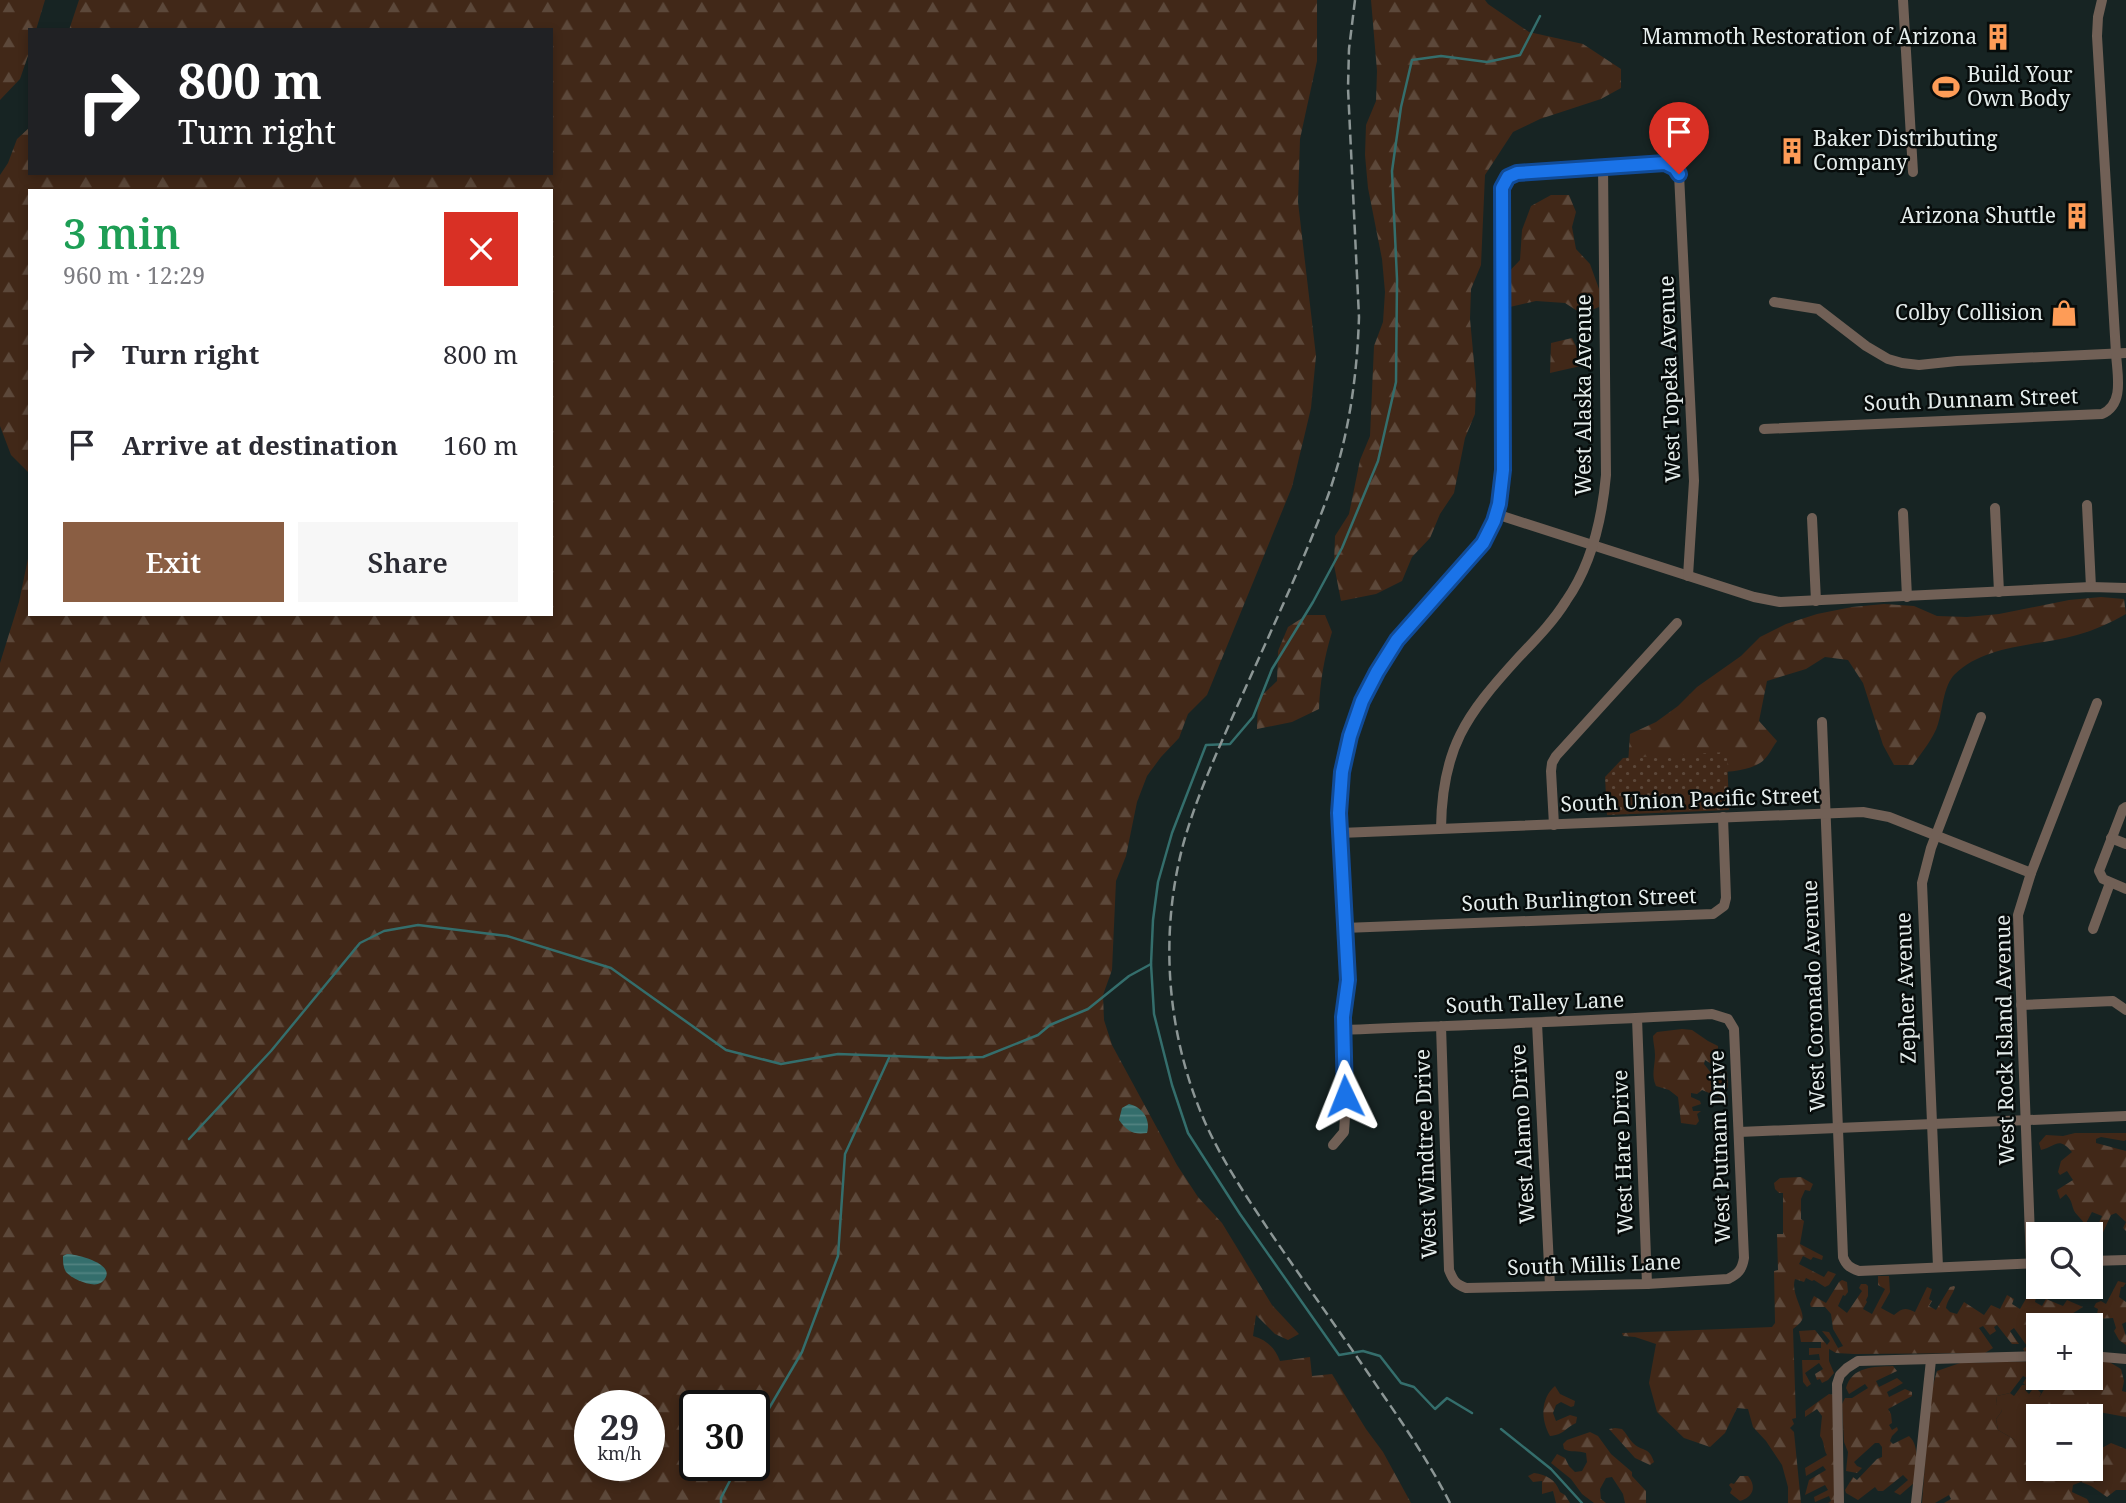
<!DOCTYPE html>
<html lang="en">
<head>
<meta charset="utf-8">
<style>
  :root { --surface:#fff; --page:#f7f7f7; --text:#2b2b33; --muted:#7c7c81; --accent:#8a5e43 }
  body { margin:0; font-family:"Noto Serif",serif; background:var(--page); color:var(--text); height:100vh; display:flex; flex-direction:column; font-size:26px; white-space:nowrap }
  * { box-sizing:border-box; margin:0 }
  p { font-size:23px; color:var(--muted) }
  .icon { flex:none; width:38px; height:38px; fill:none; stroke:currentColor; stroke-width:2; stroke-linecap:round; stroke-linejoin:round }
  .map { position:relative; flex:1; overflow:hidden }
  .details { position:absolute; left:28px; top:189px; width:525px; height:427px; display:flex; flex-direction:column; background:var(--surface); border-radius:0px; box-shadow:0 4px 10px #0003 }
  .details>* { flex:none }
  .banner { position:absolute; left:28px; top:28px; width:525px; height:147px; border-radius:0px; box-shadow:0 4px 10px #0003; background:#202124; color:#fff; overflow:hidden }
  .fabs { position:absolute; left:2026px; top:1222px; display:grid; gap:14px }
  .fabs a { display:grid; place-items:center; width:77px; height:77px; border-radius:0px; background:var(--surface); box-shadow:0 4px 10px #0003; font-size:35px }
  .speed { position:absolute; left:574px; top:1390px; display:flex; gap:14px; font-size:35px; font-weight:700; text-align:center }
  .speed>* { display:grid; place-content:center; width:91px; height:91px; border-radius:50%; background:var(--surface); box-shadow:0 4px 10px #0003; line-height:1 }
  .speed small { font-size:18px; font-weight:400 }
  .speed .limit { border:4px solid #111; border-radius:10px; background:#fff; color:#111 }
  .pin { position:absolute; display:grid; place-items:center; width:60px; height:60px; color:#fff; margin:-72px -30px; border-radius:50% 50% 50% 0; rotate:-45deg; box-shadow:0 0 7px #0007 }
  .pin .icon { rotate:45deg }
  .me { position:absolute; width:77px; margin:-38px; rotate:358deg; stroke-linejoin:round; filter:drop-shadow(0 0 5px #0008) }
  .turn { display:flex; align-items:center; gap:24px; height:147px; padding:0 35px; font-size:32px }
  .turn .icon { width:91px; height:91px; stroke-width:2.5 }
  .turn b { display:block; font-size:49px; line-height:60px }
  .round { display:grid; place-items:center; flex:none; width:74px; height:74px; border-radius:0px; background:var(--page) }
  .headline { display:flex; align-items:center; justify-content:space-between; height:119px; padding:0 35px }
  h1 { font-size:42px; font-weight:600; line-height:52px; color:#1e9e55 }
  .button { display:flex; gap:14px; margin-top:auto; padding:14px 35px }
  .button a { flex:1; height:80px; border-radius:0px; background:var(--accent); color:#fff; font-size:28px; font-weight:600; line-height:80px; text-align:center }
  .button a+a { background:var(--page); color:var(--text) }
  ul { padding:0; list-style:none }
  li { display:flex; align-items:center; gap:21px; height:91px; padding:0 35px }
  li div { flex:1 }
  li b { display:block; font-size:26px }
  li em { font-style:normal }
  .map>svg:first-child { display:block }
</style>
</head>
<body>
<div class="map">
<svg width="2126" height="1503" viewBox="0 0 2126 1503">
  <defs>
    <pattern id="forest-firs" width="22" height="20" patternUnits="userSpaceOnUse" patternTransform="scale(1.75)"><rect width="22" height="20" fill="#412818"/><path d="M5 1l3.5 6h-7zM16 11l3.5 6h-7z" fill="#5c483a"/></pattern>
    <pattern id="park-dots" width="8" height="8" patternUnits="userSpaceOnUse" patternTransform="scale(1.75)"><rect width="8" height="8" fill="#412818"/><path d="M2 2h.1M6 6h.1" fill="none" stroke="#5c483a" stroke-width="1.8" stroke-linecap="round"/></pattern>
    <pattern id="water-rules" width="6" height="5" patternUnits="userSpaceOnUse" patternTransform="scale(1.75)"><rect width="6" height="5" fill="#346e6c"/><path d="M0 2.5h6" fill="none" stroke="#518381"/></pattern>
  </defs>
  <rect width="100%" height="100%" fill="#172423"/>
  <path fill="#412818" d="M2030,1372l5,3 -10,15 4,4 12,-16 3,2 -7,9 4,4 -4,10 -10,12v7l12,12v14l-13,-8h-11l-17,-10 -2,-11 6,-8 -6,-7 1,-8 13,-3 4,3 8,-11h3l-2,-2z"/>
  <g fill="url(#forest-firs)" fill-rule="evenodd">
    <path d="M0,0h45l-9,30h-6v20l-10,29 -20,21z"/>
    <path d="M79,0h1238v61l-17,78 -2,63 18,154 -5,52 -19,79 -85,208 -19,19 -9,24 -18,19 -14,19 -10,26 -11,54 -10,25 -4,89 -9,25 1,25 8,25 65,120 21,32 24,26 50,82 27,29 -11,6 -13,-6 -19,-19 -3,21c14,4 22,12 27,25l30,-4 2,19 20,-2 34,55 17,23 28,51h-1411v-840l19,-61 11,-53v65h521v-423h-521v283l-19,-19 -11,-29v-251l8,-12 9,-24 13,-12v46h521v-143h-482zM590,1405h59v60h-59zM695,1405h59v60h-59z"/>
    <path d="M1371,0h114l3,4 41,28 54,12 38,25v19l-20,11 -61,20 -27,13 -28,43 -4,90 -10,24 -1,30 6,65 -1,30 -10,24 -11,55 -14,21 -10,24 -18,19 -10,24 -26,13 -35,7 -7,-36 1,-29 14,-22 11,-54 10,-24 4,-90 9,-24 2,-30 -3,-33 -14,-71 -3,-33 1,-30 10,-24 1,-30z"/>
    <path d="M1551,195h18l7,17 -4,15 4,22 14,15 9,25v18l-17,7 -17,-11 -29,-2 -35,8 1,-30 18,-19 2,-30 9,-24z"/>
    <path d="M1572,338l13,27 -35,8 1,-30z"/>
    <path d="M2101,597l23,2 2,15c-16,9 -31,16 -49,21 -39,11 -91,9 -122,39 -12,12 -12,35 -17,50 -4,14 -17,29 -25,41h-19l-11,-20 -20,-62 -15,-23 -23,-3 -19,12 -39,12 -8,40 18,20c-5,7 -10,18 -17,22 -30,18 -96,5 -132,1l2,-30 26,-12 22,-16 19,-19 44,-31 19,-19 26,-13 31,-10 35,-7 32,-3 30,2 23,10 30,1 32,-3 70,-14z"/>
    <path d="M1307,615h18l7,17c-8,26 -12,50 -13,77l-27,13 -35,7 1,-30 19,-18 1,-30 10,-24z"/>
    <path d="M1682,1029l10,1 16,11 10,5v7l5,4 -1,4 -3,2 -3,-2 -3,4 -8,-5 -1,4 8,10 10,-5 5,3 1,16 -3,1 3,9 -2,2 -24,-10 -5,4 -6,-1v4l9,4 1,3 -9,3 1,4h8l-4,3 2,7 -3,4 -15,-2 -3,-26 -9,-7 -13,-4c-5,-11 -1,-20 -1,-31 0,-6 -2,-13 -2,-19l4,-4z"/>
    <path d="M2075,1133h51v7l-2,1 -23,-4 -5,2v4l30,8v80l-3,-3 3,-6 -10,-9 -5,2 -11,24 -7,-4 6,-7 -2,-1 5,-11 -10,-4 -7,13c-3,-7 -10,-10 -12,-17 -2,-7 -2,-8 -7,-14l-6,5 -3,-9 16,-10 -6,-9 -7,4 -2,-3 3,-11 11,-9c-14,-16 -15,-6 -31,-2l-2,-7 7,-8 17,1z"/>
    <path d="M1801,1177l12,7 -3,7 -5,-1 -4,9v20l3,2 -4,23 23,12 -1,4 -9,-3 -2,3 -8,-4 -4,8 25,13 4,-6 8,3 -7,11 -4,2 -11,-7 -2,1 -6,-3 -2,4 -9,-3c-5,14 11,34 7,41 -2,4 -6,6 -9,9l3,89 -4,1 2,5 -4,4 4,4 7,71h-13v-16l-6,-22 -16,-24 -13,-14 -5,-18 -11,-1 -12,25 -15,14 -26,-9 -27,-26 -8,-29 7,-39 -21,-7 -12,-1 -1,-3 150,-6 3,-4 -1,-52 4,-1 -1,-36h6v-41h-4l-4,-4 -1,-6 6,-5z"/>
    <path d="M1878,1276h11l1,16 -9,16 13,7c8,-7 11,-8 21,-3l12,-25 5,2 -3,10 3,2 -3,5 7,4 14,-23 4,-1 1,1c-2,8 -8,13 -9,21l4,4 7,2 7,-12 20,13 7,-10 9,4 7,-14 7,4 -2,5 8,5 14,-24 -8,-5 7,-4 3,1 3,6 -4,19 7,4 4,-7 17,7 4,-6 16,7 -13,8 7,10h-38v20l-14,7 -2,-3 4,-3 -13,-18 -4,3 9,13h-7l-15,-19 -3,2 2,4 -6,4 -7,-9 -4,2 14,20 -8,5 -131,1 -18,-1 -7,-4v12l5,12 -6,7 -6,3 -2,-4 -3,1 -2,-6 8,-5 -4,-6 -14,10 6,11 -4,3 -4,-5 -1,-22h18l-1,-6 -10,1v-7h12v-6h-20l-2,-11 16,-1 12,15 3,-4 -8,-10 7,1 9,16 5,-2 -10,-17 -2,-15 -6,-7h-14l-1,-3 4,-8 12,7 13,-21 3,-2 5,2 1,10 -3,4 -2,-1 -5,11 9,7 15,-22 -3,-3 2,-4h5l2,2v10l-2,4 1,2 -4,7 9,5 13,-25 -7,-4z"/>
    <path d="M2118,1281l8,2 -3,4h-2l-2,10 7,5v20l-4,2 4,12v9l-7,-5 -5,-9 2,-3 -3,-10 -17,1 2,-10 -4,-2 2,-4 5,-2 5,3z"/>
    <path d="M2091,1360h15l15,9 3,12 -2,10 4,1v25l-27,-5 -3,4c5,11 3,18 -3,27l-2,-27h-52v18l-12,-12v-7c9,-12 16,-25 26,-38h38z"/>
    <path d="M2039,1361v12l-4,2 -5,-2 -3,5 -4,-2 -13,17 -13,3 -1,8 4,3 2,4 -6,8 2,11 17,10h11l13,8v20h52v-14l20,-11 15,6v41h-10l-9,7 -16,-11 -10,-4 -8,3 -1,7 15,7 2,4h-145l7,-4 -2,-4 -14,8h-13l8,-107 7,-25 23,-8z"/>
    <path d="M1893,1366l4,5 -21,10 3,6 18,-9 6,5 -16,9 2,5 16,-8 7,3v4l-24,13 3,5 1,9 -3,2 3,5 5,-3 1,3 -6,6 -2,5 3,3 16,-8c12,11 6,31 5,47l-14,12 -6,-3 14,-12 -5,-5 -20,16h-5l-3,-4 -17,13 -12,-7 -1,-3 8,-13 4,3 20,-21 5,-2v-10l-3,-4h-4l-21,19 3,4 5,2 -5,5 -11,-2 2,-19 -4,-10 -2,-38 3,-6h7l16,-10 -3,-4 -16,10 -3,-6c6,-22 28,-21 47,-22z"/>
    <path d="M1555,1386l5,8 15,7 -1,5 -3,1 -10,-5 -5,3 -3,8 3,8 14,-6 7,2 -1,6c-11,5 -12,12 -26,13 -9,-16 -10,-37 5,-50z"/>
    <path d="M1829,1394l6,1 1,108h-8l3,-2 -2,-5 -14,6 -1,-5 14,-7 -3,-5 -20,10 4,-15 17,-10 -3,-4 -17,10 -1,-8 22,-13c-4,-6 -2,-13 -7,-19l2,-20 -5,-7 -12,8v-6z"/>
    <path d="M1615,1428l7,1c4,4 7,10 11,14 9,9 16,3 21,19l-4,3 -15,-7 -26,-29z"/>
    <path d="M1590,1432l8,4 13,18 21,18v4l14,15v12h-21l-2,-9 -11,-17 -6,1 -6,11 1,10 5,4h-12l-12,-9 -11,-15 -20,-16 6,-9 8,4 4,8 6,6 7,-1 5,-9 -1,-9c-8,-3 -15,0 -22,-4l-1,-5 4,-4z"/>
    <path d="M1534,1473c13,2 21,6 26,19l5,3 5,8h-14l-3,-12 -11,3v-13l-9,1 -5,-6z"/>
    <path d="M1740,1476h8c9,11 5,21 -8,25l-10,-8 2,-4 -3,-4 2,-2 3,1z"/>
  </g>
  <path fill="url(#park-dots)" d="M1727,752l2,58 -122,5 -2,-38 18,-19z"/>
  <g fill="url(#water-rules)">
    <path d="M1129,1104c13,3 22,15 18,29 -14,2 -20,-2 -28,-13l3,-12z"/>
    <path d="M67,1254c10,0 54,11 35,28 -8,7 -30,-3 -36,-10 -3,-5 -3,-10 -3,-16z"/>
  </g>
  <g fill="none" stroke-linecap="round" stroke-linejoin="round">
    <g stroke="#346e6c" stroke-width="2.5">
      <path d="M189,1139l82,-88 89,-108 24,-12 34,-6 89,11 104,32 115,82 55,14 57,-10 109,4 36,-1 55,-22 12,-10 38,-16 41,-33 22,-12"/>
      <path d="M1472,1413l-25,-15 -12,11 -21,-22 -13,-4 -21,-27 -17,-5 -24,4 -99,-141 -52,-81 -16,-48 -18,-71 -3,-50 2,-44 5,-38 14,-49 34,-88 24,-1 23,-27 19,-48 41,-67 29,-54 36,-87 18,-79 1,-103 -5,-108 9,-64 11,-47 29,-4 46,6 33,-7 20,-39"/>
      <path d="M1501,1429l50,40 31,34"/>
      <path d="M754,1434l48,-82 36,-96 7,-102 44,-96"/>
      <path d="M721,1503v-5l17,-33"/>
    </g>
    <g stroke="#716056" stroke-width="10">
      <path d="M1903,0l10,172"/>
      <path d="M1774,302l44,7 48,37 22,13 14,4 17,2 38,-4 169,-8"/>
      <path d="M1764,429l338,-15c23,-10 15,-40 14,-61l-19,-317 1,-19 4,-17"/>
      <path d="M2087,505l4,82"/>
      <path d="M1995,508l4,84"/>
      <path d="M1903,513l4,84"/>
      <path d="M1496,514l258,83 26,5 311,-15 35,1"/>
      <path d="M1812,518l4,83"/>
      <path d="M1822,722l21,535c3,8 7,11 16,14l180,-8"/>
      <path d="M2126,807l-3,2 -24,62 4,8 23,10"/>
      <path d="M1554,825l-3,-54 1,-8 4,-7 121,-133"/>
      <path d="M1441,828c1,-80 25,-113 77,-170 17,-18 35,-36 48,-57 26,-37 36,-81 40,-126l-3,-309"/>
      <path d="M1340,833l523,-21 26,5 142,56"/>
      <path d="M2111,838l15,6"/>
      <path d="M1344,928l369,-14 11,-8 2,-8 -3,-81"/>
      <path d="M2093,929l17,-46"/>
      <path d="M2021,1005l92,-4 13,9"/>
      <path d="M1637,1018l10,266"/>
      <path d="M1537,1023l13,263"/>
      <path d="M1343,1030c123,-5 246,-9 369,-16l16,5 6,10 10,229c-2,12 -6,16 -16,21l-81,5 -181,4c-11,-4 -13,-8 -17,-18l-8,-244"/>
      <path d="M1739,1132l387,-16"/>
      <path d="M1333,1145l11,-13 1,-15 -2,-100 5,-37 -9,-167 3,-41 8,-36 12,-35 15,-29 20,-32 86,-97 13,-29 6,-22 1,-22 -1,-282 2,-7 9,-8 152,-10 10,5 4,6 15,307 -6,95"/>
      <path d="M2091,1261l35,-1"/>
      <path d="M2031,1263l-13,-348 13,-42 66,-170"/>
      <path d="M1938,1267l-16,-384 9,-35 50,-131"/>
      <path d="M2091,1356l35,3"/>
      <path d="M1839,1503l-2,-119 3,-9 7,-7 11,-7 181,-5"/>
      <path d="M1916,1503l15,-143"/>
    </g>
    <path stroke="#8c9695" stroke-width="2.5" stroke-dasharray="10 5" stroke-linecap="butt" d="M1355,0l-6,49 -1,39 11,229c-2,65 -12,131 -36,192 -27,70 -60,139 -91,209 -18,41 -37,83 -49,127 -24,91 -16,189 21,275 17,39 42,76 66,112 37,54 75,107 111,160 25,36 49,72 69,111"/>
  </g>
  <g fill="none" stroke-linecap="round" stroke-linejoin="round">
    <defs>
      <path id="route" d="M1345,1096l-2,-79 5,-37 -9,-167 3,-41 8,-36 12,-35 15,-29 20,-32 86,-97 11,-22 5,-17 4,-34 -1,-282 6,-11 9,-4 148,-10 10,5 4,6"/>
    </defs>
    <use href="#route" stroke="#114b97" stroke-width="18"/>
    <use href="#route" stroke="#1a73e8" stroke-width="12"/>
  </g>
  <defs>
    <symbol id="building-bare" viewBox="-9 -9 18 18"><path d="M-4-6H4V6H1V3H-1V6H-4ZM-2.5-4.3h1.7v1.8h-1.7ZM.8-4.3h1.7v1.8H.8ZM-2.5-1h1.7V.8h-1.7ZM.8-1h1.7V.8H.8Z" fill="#fe9c57" stroke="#070c0b" stroke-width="2.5" paint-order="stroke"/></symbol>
    <symbol id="stadium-bare" viewBox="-9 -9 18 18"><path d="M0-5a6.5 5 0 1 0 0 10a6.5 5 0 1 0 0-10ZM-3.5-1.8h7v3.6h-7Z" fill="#fe9c57" stroke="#070c0b" stroke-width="2.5" paint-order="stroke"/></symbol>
    <symbol id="shop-bare" viewBox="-9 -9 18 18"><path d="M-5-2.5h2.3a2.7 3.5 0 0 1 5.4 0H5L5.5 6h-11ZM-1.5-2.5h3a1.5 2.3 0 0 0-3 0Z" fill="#fe9c57" stroke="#070c0b" stroke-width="2.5" paint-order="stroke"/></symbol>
  </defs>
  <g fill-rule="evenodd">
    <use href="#building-bare" x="1979" y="18" width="38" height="38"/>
    <use href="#stadium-bare" x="1927" y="68" width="38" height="38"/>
    <use href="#building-bare" x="1773" y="132" width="38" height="38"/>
    <use href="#building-bare" x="2058" y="197" width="38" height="38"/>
    <use href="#shop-bare" x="2045" y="294" width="38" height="38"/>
  </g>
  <g text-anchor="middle" stroke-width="5" stroke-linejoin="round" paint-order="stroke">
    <g font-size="21" fill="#e5edec" stroke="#070c0b" text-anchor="end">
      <text x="1977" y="44">Mammoth Restoration of Arizona</text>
      <text x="1967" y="82" text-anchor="start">Build Your<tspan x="1967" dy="24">Own Body</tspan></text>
      <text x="1813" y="146" text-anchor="start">Baker Distributing<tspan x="1813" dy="24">Company</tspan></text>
      <text x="2056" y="223">Arizona Shuttle</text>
      <text x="2043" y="320">Colby Collision</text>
    </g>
    <g font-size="21" fill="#e5edec" stroke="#070c0b">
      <text transform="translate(1670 379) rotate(-92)" y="7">West Topeka Avenue</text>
      <text transform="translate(1584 395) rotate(-90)" y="7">West Alaska Avenue</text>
      <text transform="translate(1971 400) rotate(-2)" y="7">South Dunnam Street</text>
      <text transform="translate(1690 800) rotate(-2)" y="7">South Union Pacific Street</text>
      <text transform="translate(1579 900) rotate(-2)" y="7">South Burlington Street</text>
      <text transform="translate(1906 988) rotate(-92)" y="7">Zepher Avenue</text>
      <text transform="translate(1814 996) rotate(-92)" y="7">West Coronado Avenue</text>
      <text transform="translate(1535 1003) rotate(-2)" y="7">South Talley Lane</text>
      <text transform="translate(2005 1040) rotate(-91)" y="7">West Rock Island Avenue</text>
      <text transform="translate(1523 1134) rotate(-93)" y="7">West Alamo Drive</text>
      <text transform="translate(1720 1147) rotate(-92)" y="7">West Putnam Drive</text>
      <text transform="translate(1623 1152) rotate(-92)" y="7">West Hare Drive</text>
      <text transform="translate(1426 1154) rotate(-92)" y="7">West Windtree Drive</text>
      <text transform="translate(1594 1265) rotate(-2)" y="7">South Millis Lane</text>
    </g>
  </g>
</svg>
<div class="fabs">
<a><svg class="icon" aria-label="search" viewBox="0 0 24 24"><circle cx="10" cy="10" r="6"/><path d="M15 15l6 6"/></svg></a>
<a>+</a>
<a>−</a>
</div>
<div class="speed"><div>29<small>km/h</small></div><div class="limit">30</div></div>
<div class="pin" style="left:1679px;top:174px;background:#d93025"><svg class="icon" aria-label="arrive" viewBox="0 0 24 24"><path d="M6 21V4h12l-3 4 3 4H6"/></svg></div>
<svg class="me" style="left:1345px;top:1096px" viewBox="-20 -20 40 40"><path d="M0-17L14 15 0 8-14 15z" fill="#1a73e8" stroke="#fff" stroke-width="4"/></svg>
<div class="banner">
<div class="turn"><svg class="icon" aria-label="right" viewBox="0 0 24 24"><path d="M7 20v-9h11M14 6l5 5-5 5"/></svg><div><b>800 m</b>Turn right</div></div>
</div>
<section class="details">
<div class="headline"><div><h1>3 min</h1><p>960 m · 12:29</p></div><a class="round" style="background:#d93025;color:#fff"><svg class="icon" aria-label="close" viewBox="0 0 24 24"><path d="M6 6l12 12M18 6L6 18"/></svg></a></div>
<ul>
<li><svg class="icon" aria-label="right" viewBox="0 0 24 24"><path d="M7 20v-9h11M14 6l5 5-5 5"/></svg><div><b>Turn right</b></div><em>800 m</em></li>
<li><svg class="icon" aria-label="arrive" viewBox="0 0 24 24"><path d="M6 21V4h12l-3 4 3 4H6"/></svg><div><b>Arrive at destination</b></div><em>160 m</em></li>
</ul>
<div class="button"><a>Exit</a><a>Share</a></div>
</section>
</div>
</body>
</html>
